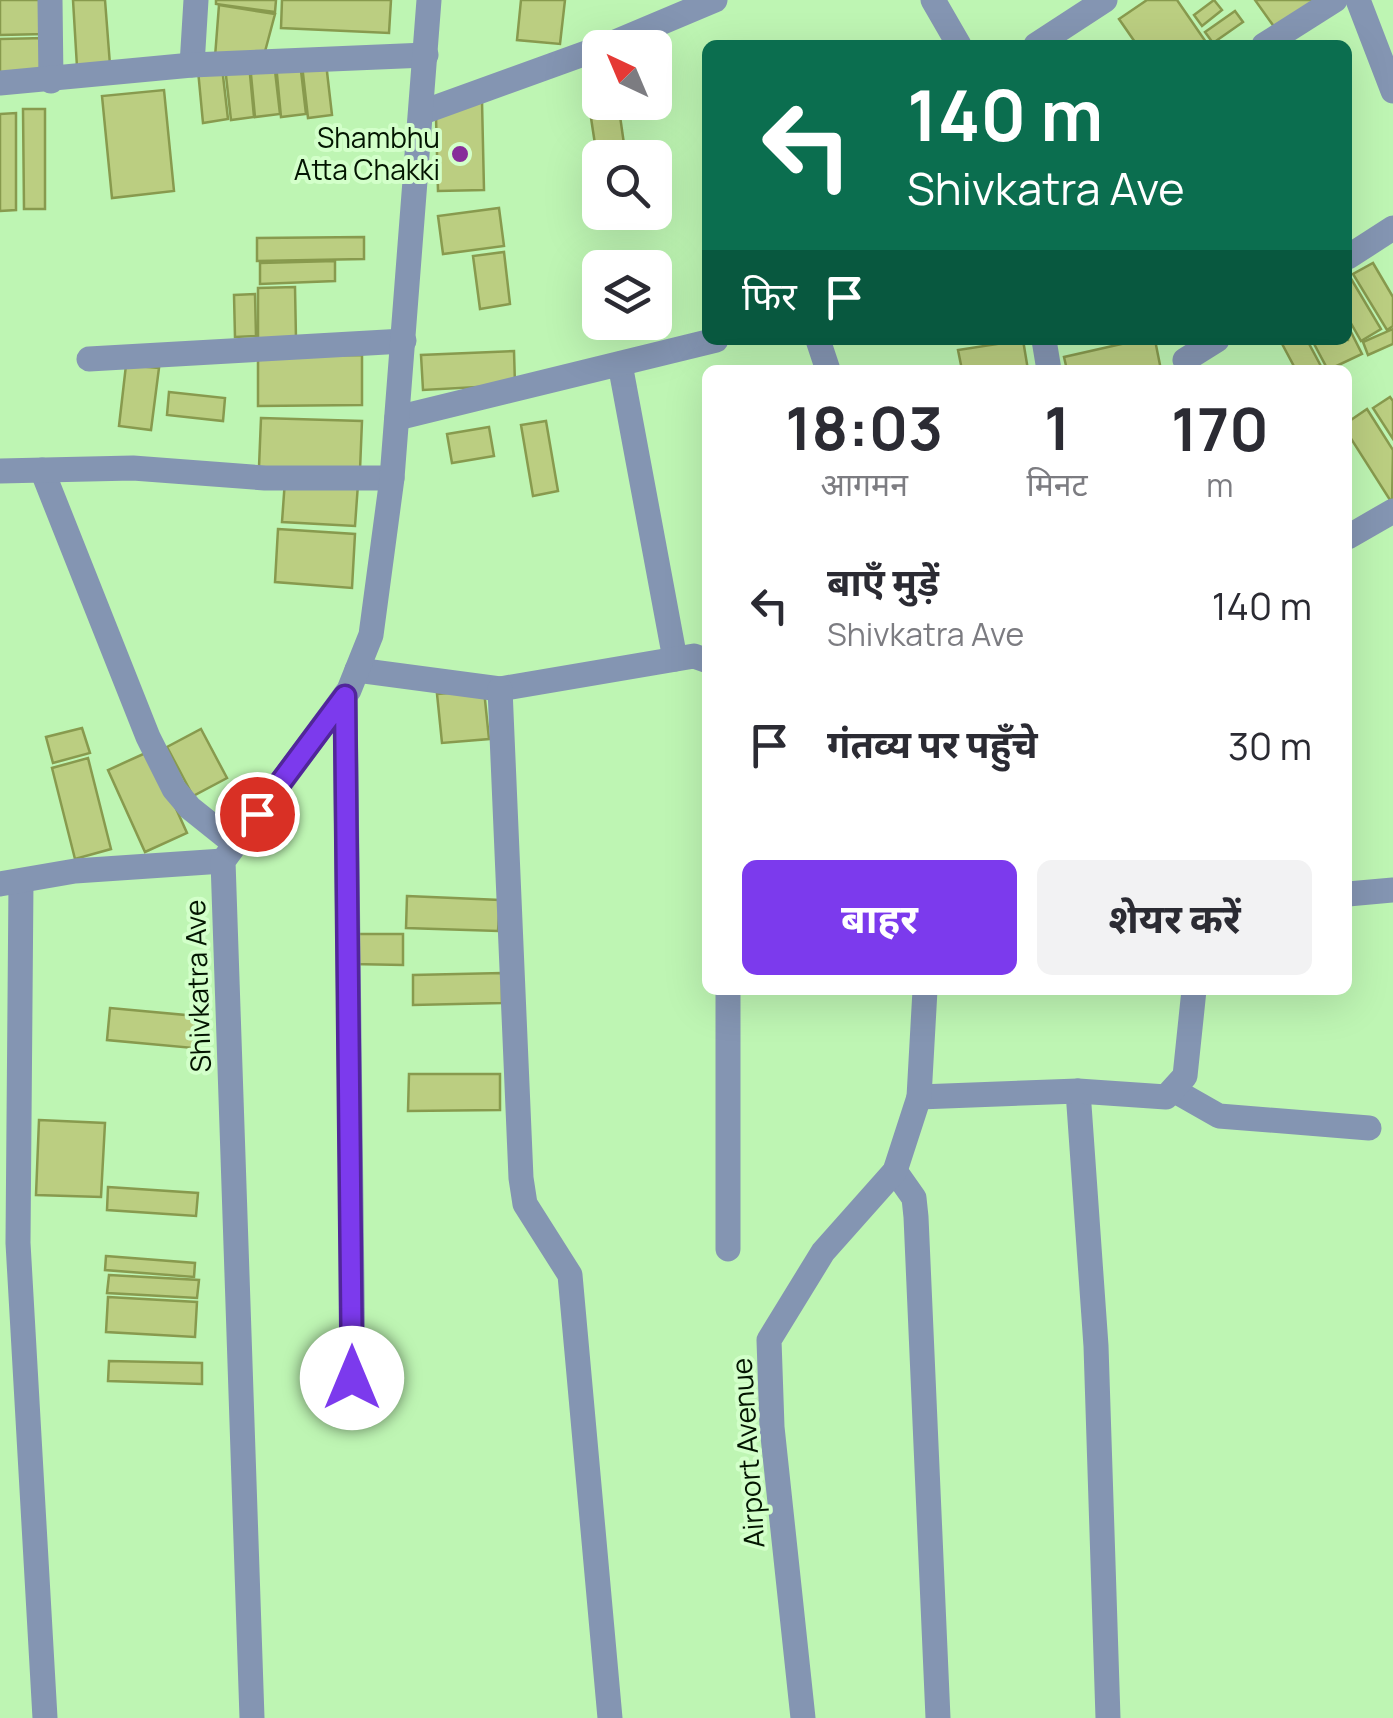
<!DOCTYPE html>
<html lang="hi">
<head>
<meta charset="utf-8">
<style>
  :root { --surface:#fff; --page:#f2f2f3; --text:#2b2b33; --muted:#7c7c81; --accent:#7c3aed }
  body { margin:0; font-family:Manrope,"Noto Sans Devanagari",sans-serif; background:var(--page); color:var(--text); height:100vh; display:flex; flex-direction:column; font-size:38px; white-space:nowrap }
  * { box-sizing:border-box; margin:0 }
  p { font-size:32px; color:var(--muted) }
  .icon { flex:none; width:55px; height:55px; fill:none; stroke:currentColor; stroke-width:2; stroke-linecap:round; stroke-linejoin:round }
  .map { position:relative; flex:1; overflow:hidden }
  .details { position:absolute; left:702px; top:365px; width:650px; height:630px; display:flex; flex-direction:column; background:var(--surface); border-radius:15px; box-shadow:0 10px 40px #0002 }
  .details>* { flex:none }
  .top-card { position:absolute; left:702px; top:40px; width:650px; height:305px; border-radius:15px; box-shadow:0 10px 40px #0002; background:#0b6e4f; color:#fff; overflow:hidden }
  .needle { width:65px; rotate:316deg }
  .buttons { position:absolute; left:582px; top:30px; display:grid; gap:20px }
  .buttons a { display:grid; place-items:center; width:90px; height:90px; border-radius:15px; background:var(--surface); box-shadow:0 10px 40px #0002; font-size:50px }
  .pin { position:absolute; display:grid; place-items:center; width:85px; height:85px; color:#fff; margin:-42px; border:5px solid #fff; border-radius:50%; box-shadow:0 2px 10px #0007 }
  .me { position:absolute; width:110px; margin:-55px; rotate:0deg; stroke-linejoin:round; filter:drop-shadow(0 0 8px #0008) }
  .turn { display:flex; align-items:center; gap:35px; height:210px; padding:0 40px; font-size:45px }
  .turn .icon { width:130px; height:130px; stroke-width:2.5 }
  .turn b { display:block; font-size:70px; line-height:85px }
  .then { display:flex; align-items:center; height:95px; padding:0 40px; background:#0003; gap:20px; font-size:38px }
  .eta { display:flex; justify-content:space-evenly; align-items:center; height:170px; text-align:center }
  .eta b { font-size:60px; font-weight:700; line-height:70px }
  .primary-button { display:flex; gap:20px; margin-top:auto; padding:20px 40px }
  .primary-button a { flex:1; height:115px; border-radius:15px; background:var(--accent); color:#fff; font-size:40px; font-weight:700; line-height:115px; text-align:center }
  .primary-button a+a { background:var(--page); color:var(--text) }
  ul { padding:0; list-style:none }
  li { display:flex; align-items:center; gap:30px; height:140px; padding:0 40px }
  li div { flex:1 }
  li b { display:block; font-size:38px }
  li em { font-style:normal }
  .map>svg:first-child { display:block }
</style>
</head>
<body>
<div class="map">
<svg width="1393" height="1718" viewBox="0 0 1393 1718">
  <rect width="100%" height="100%" fill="#bef5b3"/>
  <g fill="#bbce81" stroke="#889a4e" stroke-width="2.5">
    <path d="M0,0h44l1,34 -45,1z"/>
    <path d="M73,0h32l5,65 -33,2z"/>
    <path d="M216,0h60l-1,12 -59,-8z"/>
    <path d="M282,0h109l-2,33 -108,-5z"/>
    <path d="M521,0h44l-5,44 -43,-4z"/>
    <path d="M1147,0h30l31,45h-71l-18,-26z"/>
    <path d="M1214,0l8,10 -20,16 -8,-11z"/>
    <path d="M1255,0h60l-40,28z"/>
    <path d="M219,5l56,9 -12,45 -48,-2z"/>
    <path d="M1235,11l8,11 -30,21 -8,-11z"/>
    <path d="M44,38l1,39 -45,2v-40z"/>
    <path d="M274,62l6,52 -25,3 -5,-53z"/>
    <path d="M300,62l6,52 -25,3 -5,-53z"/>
    <path d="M326,63l6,52 -24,3 -6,-53z"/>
    <path d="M249,64l5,53 -23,3 -6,-53z"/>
    <path d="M222,67l6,52 -25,4 -5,-53z"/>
    <path d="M600,83v19h18l8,56h-26v19l-14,-92z"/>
    <path d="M164,90l10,101 -62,7 -10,-102z"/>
    <path d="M482,101l2,89 -46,1 -2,-74z"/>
    <path d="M23,109h22v100h-21z"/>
    <path d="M16,113v97l-16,1v-97z"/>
    <path d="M499,208l5,38 -61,8 -5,-38z"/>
    <path d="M364,237v22l-107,2v-23z"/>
    <path d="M504,252l6,52 -30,5 -7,-53z"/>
    <path d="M335,261v20l-75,3v-21z"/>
    <path d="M1373,263l20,34v29l-6,4 -34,-56z"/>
    <path d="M1350,277l31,52 -20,12 -13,-23z"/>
    <path d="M295,287l1,52h-38v-51z"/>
    <path d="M255,294l1,42 -21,1 -1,-42z"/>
    <path d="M1348,326l14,28 -34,16 -16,-30h36z"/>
    <path d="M1393,329v15l-25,11 -5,-13z"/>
    <path d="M1023,340l5,30h-66l-4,-20z"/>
    <path d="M1139,340h16l6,30h-94l-3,-13z"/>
    <path d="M1280,340h27l16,30h-27z"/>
    <path d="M514,351l1,34 -92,5 -2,-35z"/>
    <path d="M362,355v50l-104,1v-50z"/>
    <path d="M126,365l33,3 -8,62 -32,-4z"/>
    <path d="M169,392l56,6 -2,23 -56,-6z"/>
    <path d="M1390,397l3,4v38l-20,-31z"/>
    <path d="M1367,409l26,41 -1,53 -44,-69v-12z"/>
    <path d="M261,418l101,3 -2,49 -101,-3z"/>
    <path d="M546,421l12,70 -25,5 -12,-71z"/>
    <path d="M489,427l5,29 -42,7 -5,-29z"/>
    <path d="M285,480l73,4 -3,42 -73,-4z"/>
    <path d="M278,529l77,5 -3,54 -77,-6z"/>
    <path d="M484,690l5,49 -47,4 -5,-49z"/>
    <path d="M82,728l8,25 -37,10 -7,-26z"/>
    <path d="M201,729l26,49 -34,18 -26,-49z"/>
    <path d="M150,751l37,82 -42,19 -37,-82z"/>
    <path d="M88,758l23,91 -36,10 -23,-91z"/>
    <path d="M407,896l93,4 -2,31 -92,-3z"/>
    <path d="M353,934h50v31l-51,-1z"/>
    <path d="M502,973v30l-89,2v-30z"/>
    <path d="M110,1008l86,8 -3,32 -86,-8z"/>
    <path d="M409,1074h91v36l-92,1z"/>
    <path d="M39,1120l66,3 -4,74 -65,-2z"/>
    <path d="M108,1187l90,6 -2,23 -89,-6z"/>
    <path d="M106,1256l89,7 -1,14 -89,-7z"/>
    <path d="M109,1275l90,5 -2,18 -90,-5z"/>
    <path d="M108,1297l89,5 -2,35 -89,-5z"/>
    <path d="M109,1361l93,2v21l-94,-3z"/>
  </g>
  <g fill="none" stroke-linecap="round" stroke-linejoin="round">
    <g stroke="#8495b2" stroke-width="25">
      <path d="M50,0l1,81"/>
      <path d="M933,0l26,45"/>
      <path d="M1358,0l35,91"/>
      <path d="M1036,45l69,-45"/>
      <path d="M1264,45l71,-45"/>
      <path d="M601,48l114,-48"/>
      <path d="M192,65l4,-65"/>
      <path d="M0,83l192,-18 234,-10"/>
      <path d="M423,112l177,-64"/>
      <path d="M1348,257l45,-29"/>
      <path d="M818,340l10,30"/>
      <path d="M1044,340l5,30"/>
      <path d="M89,359l315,-18"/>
      <path d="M1185,360l32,-20"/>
      <path d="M620,364l55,295"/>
      <path d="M397,418l319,-78"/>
      <path d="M42,470l106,267 26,52 16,19 45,36"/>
      <path d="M0,471l133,-3 132,10h127"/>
      <path d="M1348,537l45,-26"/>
      <path d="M357,670l143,19 194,-33 14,5"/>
      <path d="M500,689l21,489 4,26 45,71 40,443"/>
      <path d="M345,696l8,682"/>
      <path d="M21,881l-3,362 27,475"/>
      <path d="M0,884l75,-13 148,-10"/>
      <path d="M1348,894l45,-4"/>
      <path d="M728,990v259"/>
      <path d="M1078,1091l18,255 12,372"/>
      <path d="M1175,1091l44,25 150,12"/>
      <path d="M919,1097l159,-6 88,6 19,-21 9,-86"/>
      <path d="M895,1171l19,27 2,19 22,501"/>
      <path d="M252,1718l-29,-857 126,-171 22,-55 21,-157 37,-478"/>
      <path d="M803,1718l-31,-291 -3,-87 54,-88 72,-81 24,-74 6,-107"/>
    </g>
  </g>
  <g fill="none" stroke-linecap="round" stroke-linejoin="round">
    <defs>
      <path id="route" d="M257,814l88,-118 7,682"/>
    </defs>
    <use href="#route" stroke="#51269a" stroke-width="25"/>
    <use href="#route" stroke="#7c3aed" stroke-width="18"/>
  </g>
  <circle fill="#872d9a" stroke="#d3ffca" stroke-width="4" cx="460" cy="154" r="10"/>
  <g text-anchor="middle" stroke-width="8" stroke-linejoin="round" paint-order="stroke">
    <g font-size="28" fill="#031501" stroke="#d3ffca" text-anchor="end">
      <text x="440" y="148">Shambhu<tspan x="440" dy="32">Atta Chakki</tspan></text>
    </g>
    <g font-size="28" fill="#031501" stroke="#d3ffca">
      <text transform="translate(198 986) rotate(-92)" y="10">Shivkatra Ave</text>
      <text transform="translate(748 1453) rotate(-94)" y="10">Airport Avenue</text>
    </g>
  </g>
</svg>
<div class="buttons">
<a><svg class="needle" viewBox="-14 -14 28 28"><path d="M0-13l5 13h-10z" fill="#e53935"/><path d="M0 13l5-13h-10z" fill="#7c7c81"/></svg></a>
<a><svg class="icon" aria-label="search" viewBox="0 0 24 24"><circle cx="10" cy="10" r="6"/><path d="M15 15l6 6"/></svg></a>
<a><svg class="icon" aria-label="layers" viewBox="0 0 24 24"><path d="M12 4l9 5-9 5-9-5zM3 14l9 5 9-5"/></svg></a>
</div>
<div class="pin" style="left:257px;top:814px;background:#d93025"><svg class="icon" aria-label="arrive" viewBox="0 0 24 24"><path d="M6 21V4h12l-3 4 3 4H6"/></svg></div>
<svg class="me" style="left:352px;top:1378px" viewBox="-20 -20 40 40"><circle r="19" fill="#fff"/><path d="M0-13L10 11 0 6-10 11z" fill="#7c3aed"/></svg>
<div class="top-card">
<div class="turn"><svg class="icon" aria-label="left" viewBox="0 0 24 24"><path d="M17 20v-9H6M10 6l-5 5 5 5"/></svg><div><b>140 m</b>Shivkatra Ave</div></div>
<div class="then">फिर<svg class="icon" aria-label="arrive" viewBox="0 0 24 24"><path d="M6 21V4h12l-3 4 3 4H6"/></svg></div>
</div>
<section class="details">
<div class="eta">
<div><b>18:03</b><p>आगमन</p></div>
<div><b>1</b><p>मिनट</p></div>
<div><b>170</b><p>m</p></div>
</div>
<ul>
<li><svg class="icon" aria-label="left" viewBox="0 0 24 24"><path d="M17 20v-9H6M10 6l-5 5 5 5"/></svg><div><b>बाएँ मुड़ें</b><p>Shivkatra Ave</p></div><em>140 m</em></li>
<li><svg class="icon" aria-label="arrive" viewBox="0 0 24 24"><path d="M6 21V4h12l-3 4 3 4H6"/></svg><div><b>गंतव्य पर पहुँचे</b></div><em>30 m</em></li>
</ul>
<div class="primary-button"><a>बाहर</a><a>शेयर करें</a></div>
</section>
</div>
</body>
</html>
